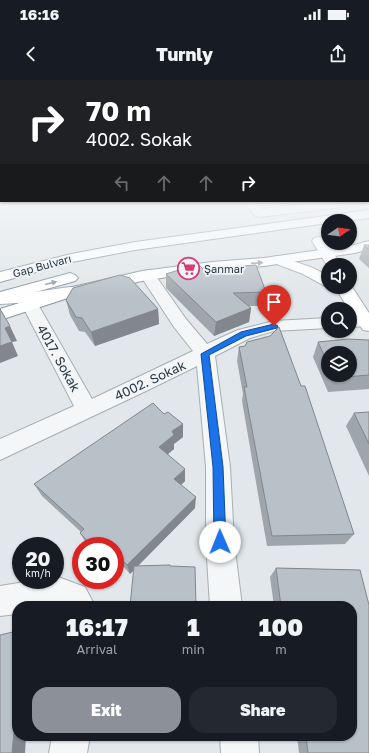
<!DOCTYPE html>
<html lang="en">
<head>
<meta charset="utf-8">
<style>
  :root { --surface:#171b24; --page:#242831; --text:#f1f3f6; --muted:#9ea1a6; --accent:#8c9099 }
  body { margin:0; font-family:"Golos Text",sans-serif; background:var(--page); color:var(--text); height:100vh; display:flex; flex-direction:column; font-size:15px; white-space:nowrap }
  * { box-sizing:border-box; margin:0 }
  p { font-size:13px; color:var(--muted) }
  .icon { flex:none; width:22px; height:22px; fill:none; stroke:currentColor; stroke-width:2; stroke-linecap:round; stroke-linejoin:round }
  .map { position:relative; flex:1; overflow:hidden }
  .panel { position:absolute; left:12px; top:521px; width:345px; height:140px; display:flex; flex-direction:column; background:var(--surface); border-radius:16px; box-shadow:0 1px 3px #0004 }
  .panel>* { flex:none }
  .guide { position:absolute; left:0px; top:0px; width:369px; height:122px; box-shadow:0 1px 3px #0004; background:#202124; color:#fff; overflow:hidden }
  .needle { width:26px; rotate:77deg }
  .fabs { position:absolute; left:321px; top:134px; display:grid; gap:8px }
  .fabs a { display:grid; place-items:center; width:36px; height:36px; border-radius:50%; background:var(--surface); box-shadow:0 1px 3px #0004; font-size:20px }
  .speed { position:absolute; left:12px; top:457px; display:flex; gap:8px; font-size:20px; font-weight:700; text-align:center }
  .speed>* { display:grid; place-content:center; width:52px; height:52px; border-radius:50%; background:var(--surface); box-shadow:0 1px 3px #0004; line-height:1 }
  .speed small { font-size:10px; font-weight:400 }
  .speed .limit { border:6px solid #d22; background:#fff; color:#111 }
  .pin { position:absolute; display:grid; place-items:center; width:34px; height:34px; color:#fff; margin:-41px -17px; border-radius:50% 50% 50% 0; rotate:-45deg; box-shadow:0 0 4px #0007 }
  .pin .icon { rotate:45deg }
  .me { position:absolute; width:44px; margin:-22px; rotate:359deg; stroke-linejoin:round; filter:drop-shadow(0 0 3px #0008) }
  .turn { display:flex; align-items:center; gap:14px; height:84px; padding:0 20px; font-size:18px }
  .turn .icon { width:52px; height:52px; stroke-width:2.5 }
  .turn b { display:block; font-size:28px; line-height:34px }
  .lanes { display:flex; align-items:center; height:38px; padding:0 20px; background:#0003; justify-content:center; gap:20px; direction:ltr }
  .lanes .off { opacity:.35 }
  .eta { display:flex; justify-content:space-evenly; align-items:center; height:68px; text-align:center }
  .eta b { font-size:24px; font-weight:800; line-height:28px }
  .action { display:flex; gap:8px; margin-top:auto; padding:8px 20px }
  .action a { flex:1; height:46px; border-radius:16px; background:var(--accent); color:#fff; font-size:16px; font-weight:800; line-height:46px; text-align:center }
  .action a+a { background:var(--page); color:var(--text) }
  .status { display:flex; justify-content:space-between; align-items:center; height:28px; padding:0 20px; background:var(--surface); direction:ltr }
  .status svg { height:11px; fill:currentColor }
  header { display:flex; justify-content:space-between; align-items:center; height:52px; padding:0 20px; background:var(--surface); font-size:18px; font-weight:800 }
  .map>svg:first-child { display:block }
</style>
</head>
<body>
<div class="status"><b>16:16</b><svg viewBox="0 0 49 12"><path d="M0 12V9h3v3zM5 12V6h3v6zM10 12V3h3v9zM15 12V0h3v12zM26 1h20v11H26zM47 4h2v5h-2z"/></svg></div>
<header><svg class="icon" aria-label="back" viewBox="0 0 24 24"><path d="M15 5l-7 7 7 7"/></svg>Turnly<svg class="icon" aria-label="share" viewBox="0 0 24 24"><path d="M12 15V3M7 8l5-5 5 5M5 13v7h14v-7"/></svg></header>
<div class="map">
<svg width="369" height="673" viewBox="0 0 369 673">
  <rect width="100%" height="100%" fill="#e1e7ea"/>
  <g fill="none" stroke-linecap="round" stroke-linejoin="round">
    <defs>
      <g id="street">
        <path d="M245,122h12l5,7 61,-7h42l-5,3 -101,12 -4,-1z"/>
        <path d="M148,190l5,2 33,47 21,25 31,-14 36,-9 54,-3v10l-54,3 -24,7 -35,18 15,111 4,75 8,64h-32l-4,-64v-75l-9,-101 -51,25 -146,69v-21l74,-33 -52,-101 2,-4 6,-1 6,1 56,98 101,-48 -19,-24 -34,-52 3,-3z"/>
        <path d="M366,236h3v10l-19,1v-10z"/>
        <path d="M55,497h3l27,10 10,19h-78v8l-17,2v-30l37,-6h18z"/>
        <path d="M52,656h38l-3,17h-38z"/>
        <path d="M220,656h38l1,17h-38z"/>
      </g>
      <g id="secondary">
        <path d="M319,157l5,1 17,27h-13v2l-16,-26 2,-3z"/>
        <path d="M279,176l34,12 15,8v11l-5,-2 -20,-11 -29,-11 -2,-3 2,-3z"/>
        <path d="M350,204l19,29v18l-6,-1 -22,-33 -5,-10h14z"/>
        <path d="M70,207l6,2 2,3 -2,3 -42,7 -34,2v-10l34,-2z"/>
      </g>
      <g id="highway">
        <path d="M369,130v8l-24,3h-17v2l-193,27 -63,12 -72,20v-10l71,-18 64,-12z"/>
        <path d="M369,161v8l-14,4 -91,13 -52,4 -70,11 -68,15 -74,24v-11l64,-20 78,-18 70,-9 52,-4 90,-13z"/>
        <path d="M70,193l5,2 3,3 -3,3 -75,21v-10z"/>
      </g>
    </defs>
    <use href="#street" stroke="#a6afb5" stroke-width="2"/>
    <use href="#secondary" stroke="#a6afb5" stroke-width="2"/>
    <use href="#highway" stroke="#8797a2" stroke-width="2"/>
    <use href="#street" fill="#f4f6f8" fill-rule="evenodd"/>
    <use href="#secondary" fill="#fff" fill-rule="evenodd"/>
    <use href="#highway" fill="#fff" fill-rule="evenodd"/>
  </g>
  <g fill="#9ea6ac" fill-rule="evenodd">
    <path d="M364,165h5v23l-10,-9z"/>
    <path d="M203,189l63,23 -3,14h-14l2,2 -2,14 -35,14 -48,-48v-14z"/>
    <path d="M66,220l92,9 1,15 -64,22 -10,-14 -6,-1 -9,-16z"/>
    <path d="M369,260v49l-41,3 -15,-35 5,-15zM328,273l22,22h-22z"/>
    <path d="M239,267l115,187 -9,10 -78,2 -25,-145 1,-7 -6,-33z"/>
    <path d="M369,332v64l-23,-50 8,-13z"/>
    <path d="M183,357l-9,7v5l-6,5 17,27 -4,4 14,23 -65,66 -15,-17v-11h-26l-3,-3 -6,-10 1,-1 -39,-36 -8,-12z"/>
    <path d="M276,488l84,2 9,35v148h-70l-2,-17h55v-130h-78l-4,-29z"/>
  </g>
  <g fill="#81878c">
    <path d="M251,228l-2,14 -35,14 2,-14z"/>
    <path d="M158,229l1,15 -64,22 -4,-14z"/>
    <path d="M10,246l7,15 -5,1 6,14 -18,7v-17l5,-18z"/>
    <path d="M183,344v13l-9,7v5l-14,11 -1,-13 13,-16z"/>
    <path d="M185,389v12l-10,10 -1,-12z"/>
    <path d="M196,417l-1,11 -65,66 -3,-9z"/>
    <path d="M103,459l3,7h-10z"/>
    <path d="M17,618v38h9l-1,17h-13z"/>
  </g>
  <g fill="#b8c1c8" stroke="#81878c">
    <path d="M364,165h5v5z"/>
    <path d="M198,184l5,5 53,-4 10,27 -33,1 18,15 -35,14 -50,-48z"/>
    <path d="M120,195l10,3 28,31 -67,23 -9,-14 -6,-1 -10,-17 7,-12z"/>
    <path d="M0,229l10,17 -5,2 7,14 -12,4z"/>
    <path d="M279,247l22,59h4l49,148 -82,2 -28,-149h3l-8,-40 6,-1 2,-4 23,-6z"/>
    <path d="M348,259l21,1v35l-35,3 -1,-3h17v-22h-22v11l-10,-22z"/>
    <path d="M153,323l11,11 4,-2 15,12 -11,7 2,4 -15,12 26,22 -11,10 22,18 -69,68 -12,-13v-6h-5l-7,-7 -7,7h-4l-12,-13 4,-4 -50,-45z"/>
    <path d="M369,332v32l-15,-31z"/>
    <path d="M170,485v1l25,1 1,39h-66l4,-40z"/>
    <path d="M276,488l84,2 9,35v148h-61l-2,-17h46v-130h-71z"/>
    <path d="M17,551v67l-5,55h-12v-118z"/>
  </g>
  <defs><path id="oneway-solid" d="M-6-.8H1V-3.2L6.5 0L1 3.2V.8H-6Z"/></defs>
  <g fill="#949ca1">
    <use href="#oneway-solid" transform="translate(257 183) rotate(-4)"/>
    <use href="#oneway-solid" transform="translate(51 203) rotate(-14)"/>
  </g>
  <linearGradient id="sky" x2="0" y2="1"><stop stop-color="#89b8dd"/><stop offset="0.56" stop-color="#f2f4f6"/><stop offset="1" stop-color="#f2f4f6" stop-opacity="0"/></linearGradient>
  <rect width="369" height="217" fill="url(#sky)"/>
  <path fill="#1a73e8" stroke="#114b97" d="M274,244l4,2 -1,2 -31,8 -37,19 14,112 3,75 -2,4 -4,1 -4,-1 -2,-4 -1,-75 -12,-113 40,-22z"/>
  <defs>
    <symbol id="supermarket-ring" viewBox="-11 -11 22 22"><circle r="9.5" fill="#f1f5f8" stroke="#d63f76" stroke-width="1.5"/><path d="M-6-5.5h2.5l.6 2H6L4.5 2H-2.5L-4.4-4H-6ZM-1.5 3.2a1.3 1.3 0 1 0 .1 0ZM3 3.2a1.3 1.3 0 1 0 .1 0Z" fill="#d63f76"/></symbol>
  </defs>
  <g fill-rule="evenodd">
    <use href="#supermarket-ring" x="176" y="176" width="25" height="25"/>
  </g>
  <g text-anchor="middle" stroke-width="3.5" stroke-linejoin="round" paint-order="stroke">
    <g font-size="11" fill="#283843" stroke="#f1f5f8">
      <text transform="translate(42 186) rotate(-15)" y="4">Gap Bulvarı</text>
    </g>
    <g font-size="11" fill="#283843" stroke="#f1f5f8" text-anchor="start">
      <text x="204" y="193">Şanmar</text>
    </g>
    <g font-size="13" fill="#283843" stroke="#f1f5f8">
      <text transform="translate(59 278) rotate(61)" y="5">4017. Sokak</text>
      <text transform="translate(150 300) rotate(-25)" y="5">4002. Sokak</text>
    </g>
  </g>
</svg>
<div class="fabs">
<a><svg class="needle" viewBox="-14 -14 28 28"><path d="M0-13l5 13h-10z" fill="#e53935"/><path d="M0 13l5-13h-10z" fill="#9ea1a6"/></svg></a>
<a><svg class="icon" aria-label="sound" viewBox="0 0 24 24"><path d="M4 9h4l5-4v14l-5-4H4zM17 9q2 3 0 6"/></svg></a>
<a><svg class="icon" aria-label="search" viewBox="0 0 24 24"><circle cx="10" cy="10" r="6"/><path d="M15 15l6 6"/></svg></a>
<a><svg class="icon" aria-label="layers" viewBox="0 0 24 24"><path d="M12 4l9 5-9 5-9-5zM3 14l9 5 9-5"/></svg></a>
</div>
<div class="speed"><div>20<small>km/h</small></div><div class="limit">30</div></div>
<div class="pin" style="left:274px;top:246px;background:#d93025"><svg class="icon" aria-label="arrive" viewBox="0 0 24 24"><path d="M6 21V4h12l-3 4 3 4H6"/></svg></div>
<svg class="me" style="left:220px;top:462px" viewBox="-20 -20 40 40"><circle r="19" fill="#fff"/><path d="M0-13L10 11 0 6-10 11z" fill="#1a73e8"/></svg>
<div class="guide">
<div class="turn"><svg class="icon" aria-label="right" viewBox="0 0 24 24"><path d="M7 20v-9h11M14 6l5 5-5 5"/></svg><div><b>70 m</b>4002. Sokak</div></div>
<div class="lanes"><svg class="icon off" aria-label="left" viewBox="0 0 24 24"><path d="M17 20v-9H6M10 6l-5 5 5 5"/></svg><svg class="icon off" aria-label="ahead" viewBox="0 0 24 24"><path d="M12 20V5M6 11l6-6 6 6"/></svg><svg class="icon off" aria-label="ahead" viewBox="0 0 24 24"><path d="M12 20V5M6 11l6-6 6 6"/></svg><svg class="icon" aria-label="right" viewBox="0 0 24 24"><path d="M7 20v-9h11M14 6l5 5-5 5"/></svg></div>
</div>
<section class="panel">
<div class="eta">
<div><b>16:17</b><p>Arrival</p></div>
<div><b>1</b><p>min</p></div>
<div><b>100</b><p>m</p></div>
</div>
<div class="action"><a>Exit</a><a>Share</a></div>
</section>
</div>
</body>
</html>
